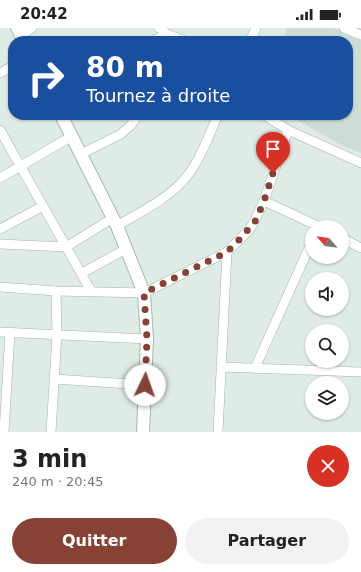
<!DOCTYPE html>
<html lang="fr">
<head>
<meta charset="utf-8">
<style>
  :root { --surface:#fff; --page:#f2f2f2; --text:#222; --muted:#767676; --accent:#854235 }
  body { margin:0; font-family:"DejaVu Sans",sans-serif; background:var(--page); color:var(--text); height:100vh; display:flex; flex-direction:column; font-size:15px; white-space:nowrap }
  * { box-sizing:border-box; margin:0 }
  p { font-size:13px; color:var(--muted) }
  .icon { flex:none; width:22px; height:22px; fill:none; stroke:currentColor; stroke-width:2; stroke-linecap:round; stroke-linejoin:round }
  .map { position:relative; height:404px; overflow:hidden }
  .panel { display:flex; flex-direction:column; background:var(--surface); flex:1 }
  .panel>* { flex:none }
  .guide { position:absolute; left:8px; top:8px; width:345px; height:84px; border-radius:16px; box-shadow:0 1px 3px #0004; background:#1a4fa0; color:#fff; overflow:hidden }
  .needle { width:26px; rotate:298deg }
  .fabs { position:absolute; left:305px; top:192px; display:grid; gap:8px }
  .fabs a { display:grid; place-items:center; width:44px; height:44px; border-radius:50%; background:var(--surface); box-shadow:0 1px 3px #0004; font-size:20px }
  .pin { position:absolute; display:grid; place-items:center; width:34px; height:34px; color:#fff; margin:-41px -17px; border-radius:50% 50% 50% 0; rotate:-45deg; box-shadow:0 0 4px #0007 }
  .pin .icon { rotate:45deg }
  .me { position:absolute; width:44px; margin:-22px; rotate:3deg; stroke-linejoin:round; filter:drop-shadow(0 0 3px #0008) }
  .turn { display:flex; align-items:center; gap:14px; height:84px; padding:0 12px; font-size:18px }
  .turn .icon { width:52px; height:52px; stroke-width:2.5 }
  .turn b { display:block; font-size:28px; line-height:34px }
  .round { display:grid; place-items:center; flex:none; width:42px; height:42px; border-radius:21px; background:var(--page) }
  .summary { display:flex; align-items:center; justify-content:space-between; height:68px; padding:0 12px }
  h1 { font-size:24px; font-weight:600; line-height:30px }
  .action { display:flex; gap:8px; margin-top:auto; padding:8px 12px }
  .action a { flex:1; height:46px; border-radius:24px; background:var(--accent); color:#fff; font-size:16px; font-weight:600; line-height:46px; text-align:center }
  .action a+a { background:var(--page); color:var(--text) }
  .status { display:flex; justify-content:space-between; align-items:center; height:28px; padding:0 20px; background:var(--surface); direction:ltr }
  .status svg { height:11px; fill:currentColor }
  .map>svg:first-child { display:block }
</style>
</head>
<body>
<div class="status"><b>20:42</b><svg viewBox="0 0 49 12"><path d="M0 12V9h3v3zM5 12V6h3v6zM10 12V3h3v9zM15 12V0h3v12zM26 1h20v11H26zM47 4h2v5h-2z"/></svg></div>
<div class="map">
<svg width="361" height="404" viewBox="0 0 361 404">
  <rect width="100%" height="100%" fill="#dfece5"/>
  <path fill="#cddcd4" d="M287,0h46l28,10v115l-20,-8 -53,-30h60v-74h-66z"/>
  <g fill="none" stroke-linecap="round" stroke-linejoin="round">
    <defs>
      <g id="street">
        <path d="M159,0l8,6 18,7"/>
        <path d="M344,0l17,7"/>
        <path d="M21,7l11,-7"/>
        <path d="M153,13l14,-7"/>
        <path d="M250,13l6,-13"/>
        <path d="M0,45l13,-7"/>
        <path d="M264,87l24,15 73,33"/>
        <path d="M0,102l91,161"/>
        <path d="M81,126l40,-20 10,-9 7,-10"/>
        <path d="M0,150l72,-42"/>
        <path d="M264,173l56,26"/>
        <path d="M117,198c21,-13 47,-25 64,-43 18,-18 27,-46 37,-68"/>
        <path d="M0,201l43,-23"/>
        <path d="M342,210l19,10"/>
        <path d="M0,216l66,3 47,-29"/>
        <path d="M82,245l44,-24"/>
        <path d="M0,259l56,4 88,2 83,-41 22,-22 6,-10 9,-19 24,-71"/>
        <path d="M0,304l147,7"/>
        <path d="M221,339l140,5"/>
        <path d="M255,340l57,-127"/>
        <path d="M54,351l91,6"/>
        <path d="M4,404l6,-100"/>
        <path d="M51,404l6,-98 -1,-43"/>
        <path d="M218,404l9,-180"/>
      </g>
      <g id="secondary">
        <path d="M17,0l7,13"/>
        <path d="M61,87l56,111 27,67 3,46 -4,93"/>
      </g>
    </defs>
    <use href="#street" stroke="#a2b4ac" stroke-width="10"/>
    <use href="#secondary" stroke="#9fbbaf" stroke-width="14"/>
    <use href="#street" stroke="#fff" stroke-width="9"/>
    <use href="#secondary" stroke="#fff" stroke-width="12"/>
  </g>
  <g fill="none" stroke-linecap="round" stroke-linejoin="round">
    <path stroke="#854235" stroke-width="7" stroke-dasharray="0 12.6" d="M145,357l2,-46 -3,-46 83,-41 15,-15 14,-17 8,-19 9,-28"/>
  </g>
</svg>
<div class="fabs">
<a><svg class="needle" viewBox="-14 -14 28 28"><path d="M0-13l5 13h-10z" fill="#e53935"/><path d="M0 13l5-13h-10z" fill="#767676"/></svg></a>
<a><svg class="icon" aria-label="sound" viewBox="0 0 24 24"><path d="M4 9h4l5-4v14l-5-4H4zM17 9q2 3 0 6"/></svg></a>
<a><svg class="icon" aria-label="search" viewBox="0 0 24 24"><circle cx="10" cy="10" r="6"/><path d="M15 15l6 6"/></svg></a>
<a><svg class="icon" aria-label="layers" viewBox="0 0 24 24"><path d="M12 4l9 5-9 5-9-5zM3 14l9 5 9-5"/></svg></a>
</div>
<div class="pin" style="left:273px;top:145px;background:#d93025"><svg class="icon" aria-label="arrive" viewBox="0 0 24 24"><path d="M6 21V4h12l-3 4 3 4H6"/></svg></div>
<svg class="me" style="left:145px;top:357px" viewBox="-20 -20 40 40"><circle r="19" fill="#fff"/><path d="M0-13L10 11 0 6-10 11z" fill="#854235"/></svg>
<div class="guide">
<div class="turn"><svg class="icon" aria-label="right" viewBox="0 0 24 24"><path d="M7 20v-9h11M14 6l5 5-5 5"/></svg><div><b>80 m</b>Tournez à droite</div></div>
</div>
</div>
<section class="panel">
<div class="summary"><div><h1>3 min</h1><p>240 m · 20:45</p></div><a class="round" style="background:#d93025;color:#fff"><svg class="icon" aria-label="close" viewBox="0 0 24 24"><path d="M6 6l12 12M18 6L6 18"/></svg></a></div>
<div class="action"><a>Quitter</a><a>Partager</a></div>
</section>
</body>
</html>
